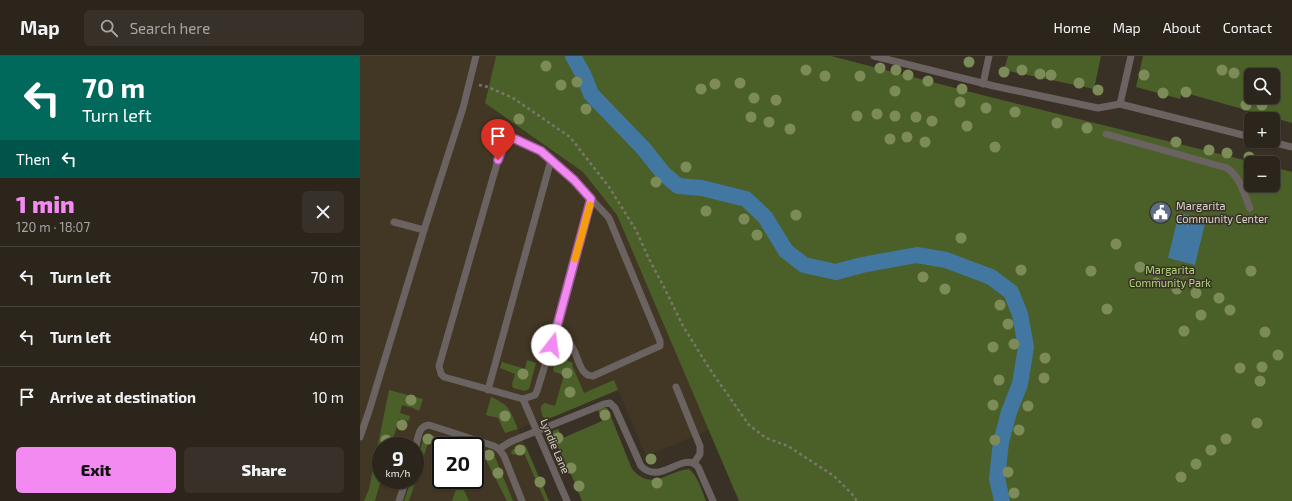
<!DOCTYPE html>
<html lang="en">
<head>
<meta charset="utf-8">
<style>
  :root { --surface:#2b251c; --page:#373129; --text:#f1f3f6; --muted:#a6a5a3; --line:#47423b; --accent:#f38af1 }
  body { margin:0; font-family:"Exo 2",sans-serif; background:var(--page); color:var(--text); height:100vh; display:flex; flex-direction:column; font-size:15px; white-space:nowrap }
  * { box-sizing:border-box; margin:0 }
  p { font-size:13px; color:var(--muted) }
  .icon { flex:none; width:22px; height:22px; fill:none; stroke:currentColor; stroke-width:2; stroke-linecap:round; stroke-linejoin:round }
  .map { position:relative; flex:1; overflow:hidden }
  .side { display:flex; flex-direction:column; background:var(--surface); width:360px }
  .side>* { flex:none }
  .banner { background:#00695c; color:#fff; overflow:hidden }
  .fabs { position:absolute; left:884px; top:12px; display:grid; gap:8px }
  .fabs a { display:grid; place-items:center; width:36px; height:36px; border-radius:6px; background:var(--surface); box-shadow:0 1px 3px #0004,0 0 0 1px var(--line); font-size:20px }
  .speed { position:absolute; left:12px; top:381px; display:flex; gap:8px; font-size:20px; font-weight:700; text-align:center }
  .speed>* { display:grid; place-content:center; width:52px; height:52px; border-radius:50%; background:var(--surface); box-shadow:0 1px 3px #0004,0 0 0 1px var(--line); line-height:1 }
  .speed small { font-size:10px; font-weight:400 }
  .speed .limit { border:2px solid #111; border-radius:6px; background:#fff; color:#111 }
  .pin { position:absolute; display:grid; place-items:center; width:34px; height:34px; color:#fff; margin:-41px -17px; border-radius:50% 50% 50% 0; rotate:-45deg; box-shadow:0 0 4px #0007 }
  .pin .icon { rotate:45deg }
  .me { position:absolute; width:44px; margin:-22px; rotate:15deg; stroke-linejoin:round; filter:drop-shadow(0 0 3px #0008) }
  .turn { display:flex; align-items:center; gap:14px; height:84px; padding:0 16px; font-size:18px }
  .turn .icon { width:52px; height:52px; stroke-width:2.5 }
  .turn b { display:block; font-size:28px; line-height:34px }
  .then { display:flex; align-items:center; height:38px; padding:0 16px; background:#0003; gap:8px; font-size:15px }
  .round { display:grid; place-items:center; flex:none; width:42px; height:42px; border-radius:6px; background:var(--page) }
  .overview { display:flex; align-items:center; justify-content:space-between; height:68px; padding:0 16px }
  h1 { font-size:24px; font-weight:800; line-height:30px; color:var(--accent) }
  .cta { display:flex; gap:8px; margin-top:auto; padding:8px 16px }
  .cta a { flex:1; height:46px; border-radius:6px; background:var(--accent); color:#111; font-size:16px; font-weight:800; line-height:46px; text-align:center }
  .cta a+a { background:var(--page); color:var(--text) }
  ul { padding:0; list-style:none }
  li { display:flex; align-items:center; gap:12px; height:60px; padding:0 16px; border-top:1px solid var(--line) }
  li div { flex:1 }
  li b { display:block; font-size:15px }
  li em { font-style:normal }
  header { display:flex; align-items:center; gap:24px; box-sizing:border-box; height:56px; padding:0 20px; background:var(--surface); border-bottom:1px solid var(--line) }
  header strong { font-size:19px }
  nav { display:flex; gap:22px; margin-inline-start:auto; font-size:14px }
  .search { width:280px; height:36px; background:var(--page); display:flex; align-items:center; gap:10px; box-sizing:border-box; padding:0 14px; border-radius:6px; color:var(--muted); font-size:15px }
  main { display:flex; flex:1; min-height:0 }
  .map>svg:first-child { display:block }
</style>
</head>
<body>
<header>
<strong>Map</strong>
<div class="search"><svg class="icon" aria-label="search" viewBox="0 0 24 24"><circle cx="10" cy="10" r="6"/><path d="M15 15l6 6"/></svg>Search here</div>
<nav><a>Home</a><a>Map</a><a>About</a><a>Contact</a></nav>
</header>
<main>
<section class="side">
<div class="banner">
<div class="turn"><svg class="icon" aria-label="left" viewBox="0 0 24 24"><path d="M17 20v-9H6M10 6l-5 5 5 5"/></svg><div><b>70 m</b>Turn left</div></div>
<div class="then">Then<svg class="icon" aria-label="left" viewBox="0 0 24 24"><path d="M17 20v-9H6M10 6l-5 5 5 5"/></svg></div>
</div>
<div class="overview"><div><h1>1 min</h1><p>120 m · 18:07</p></div><a class="round"><svg class="icon" aria-label="close" viewBox="0 0 24 24"><path d="M6 6l12 12M18 6L6 18"/></svg></a></div>
<ul>
<li><svg class="icon" aria-label="left" viewBox="0 0 24 24"><path d="M17 20v-9H6M10 6l-5 5 5 5"/></svg><div><b>Turn left</b></div><em>70 m</em></li>
<li><svg class="icon" aria-label="left" viewBox="0 0 24 24"><path d="M17 20v-9H6M10 6l-5 5 5 5"/></svg><div><b>Turn left</b></div><em>40 m</em></li>
<li><svg class="icon" aria-label="arrive" viewBox="0 0 24 24"><path d="M6 21V4h12l-3 4 3 4H6"/></svg><div><b>Arrive at destination</b></div><em>10 m</em></li>
</ul>
<div class="cta"><a>Exit</a><a>Share</a></div>
</section>
<div class="map">
<svg width="932" height="445" viewBox="0 0 932 445">
  <rect width="100%" height="100%" fill="#393125"/>
  <path fill="#423724" fill-rule="evenodd" d="M0,0h136l-11,47 98,69 34,43 92,215 -63,26 -28,-66 -100,39 16,35 15,37h-189zM21,390h34v34h-34zM81,390h34v34h-34z"/>
  <g fill="#4b6029" fill-rule="evenodd">
    <path d="M136,0h335l163,42 262,65h-5v22h22v-18l19,5v329h-553l-122,-286 -34,-43 -98,-69z"/>
    <path d="M648,0h93l-7,33 -90,-19z"/>
    <path d="M783,0h149v67l-110,-31 -2,7 -44,-12zM891,19h22v22h-22z"/>
    <path d="M196,300l17,7 -1,2 12,28 30,-13 4,10 -70,29 -5,-2c-1,-4 -5,-12 2,-14l10,3 9,-31 -10,-3 -1,-3z"/>
    <path d="M167,304l9,3 -7,26 -4,2 -12,-3 -1,-4 3,-10 -15,-6 2,-6 23,7z"/>
    <path d="M29,334l34,9 -4,12 -6,-3 -11,-3 -2,8 10,3 -1,5 -10,-2 -8,27h-10v34l-6,21h-11l5,-12z"/>
    <path d="M131,341c20,9 19,14 27,32l-13,4 -7,-15 -12,-3z"/>
    <path d="M243,352h4l2,4 23,57c20,23 35,2 57,0 9,7 13,22 17,32h-124l-8,-20 -21,-45v-5l5,-2 5,9 39,-17 -4,-11z"/>
    <path d="M70,379l23,6 -2,5h-10v1l-13,-4 -19,58h-5l7,-21h4v-14l9,-28z"/>
    <path d="M164,389l2,2 23,54h-4l-21,-48 -11,2 -2,-2 1,-3z"/>
    <path d="M117,393l11,3 7,5 18,44h-6l-22,-43h-2l-8,3z"/>
    <path d="M99,424l10,21h-17z"/>
  </g>
  <path fill="#4277a1" d="M819,157l27,6 -11,46 -27,-7z"/>
  <g fill="none" stroke-linecap="round" stroke-linejoin="round">
    <path stroke="#4277a1" stroke-width="16" d="M213,0l11,20 7,18 53,55 19,24 15,13 24,2 44,11 19,18 21,34 18,14 32,7 26,-7 55,-10 29,5 45,17 20,15 9,22 6,33 -6,37 -11,28 -8,30 -4,36 5,23"/>
    <path stroke="#7b756a" stroke-width="2.5" stroke-dasharray="3 3" stroke-linecap="butt" d="M119,29l9,2 25,11 57,39 39,50 27,43 13,29 16,30 18,37 26,42 40,57 17,13 22,8 46,30 18,18 5,7"/>
    <g stroke="#6b6361" stroke-width="7">
      <path d="M514,0l120,30 104,22 22,-4 131,33"/>
      <path d="M623,28l6,-28"/>
      <path d="M760,48l11,-48"/>
      <path d="M746,78l121,34c13,9 17,26 23,40"/>
      <path d="M907,85l25,6"/>
      <path d="M34,166l30,8"/>
      <path d="M194,280c4,2 11,3 14,6 11,8 9,34 25,34l62,-28 5,-2v-5l-51,-123 -35,-38 -33,-29 -26,-12 -6,-1 -4,1 -3,7 -63,220 2,8 3,3 79,22 12,-4 2,-4 17,-55 37,-137"/>
      <path d="M316,331l24,59v8l-6,9"/>
      <path d="M128,334l63,-230"/>
      <path d="M163,343l44,102"/>
      <path d="M0,381l9,-26 55,-181 39,-122 13,-52"/>
      <path d="M139,393l11,-7 12,-5 82,-33 6,-1 5,5 26,58c20,20 42,-16 57,1l15,34"/>
      <path d="M55,394c3,-9 2,-24 14,-25l65,21 5,3 5,7 18,45"/>
      <path d="M39,445l7,-21"/>
    </g>
  </g>
  <g fill="#7c8b57">
    <circle cx="609" cy="6" r="5.5"/>
    <circle cx="186" cy="10" r="5.5"/>
    <circle cx="520" cy="12" r="5.5"/>
    <circle cx="446" cy="14" r="5.5"/>
    <circle cx="536" cy="14" r="5.5"/>
    <circle cx="662" cy="14" r="5.5"/>
    <circle cx="862" cy="14" r="5.5"/>
    <circle cx="644" cy="16" r="5.5"/>
    <circle cx="874" cy="17" r="5.5"/>
    <circle cx="680" cy="18" r="5.5"/>
    <circle cx="548" cy="19" r="5.5"/>
    <circle cx="691" cy="19" r="5.5"/>
    <circle cx="784" cy="19" r="5.5"/>
    <circle cx="465" cy="20" r="5.5"/>
    <circle cx="500" cy="20" r="5.5"/>
    <circle cx="568" cy="25" r="5.5"/>
    <circle cx="217" cy="26" r="5.5"/>
    <circle cx="380" cy="27" r="5.5"/>
    <circle cx="719" cy="27" r="5.5"/>
    <circle cx="355" cy="28" r="5.5"/>
    <circle cx="201" cy="29" r="5.5"/>
    <circle cx="341" cy="33" r="5.5"/>
    <circle cx="602" cy="33" r="5.5"/>
    <circle cx="738" cy="34" r="5.5"/>
    <circle cx="535" cy="35" r="5.5"/>
    <circle cx="826" cy="36" r="5.5"/>
    <circle cx="803" cy="37" r="5.5"/>
    <circle cx="394" cy="42" r="5.5"/>
    <circle cx="416" cy="44" r="5.5"/>
    <circle cx="600" cy="46" r="5.5"/>
    <circle cx="886" cy="49" r="5.5"/>
    <circle cx="902" cy="49" r="5.5"/>
    <circle cx="626" cy="52" r="5.5"/>
    <circle cx="226" cy="53" r="5.5"/>
    <circle cx="655" cy="56" r="5.5"/>
    <circle cx="517" cy="58" r="5.5"/>
    <circle cx="497" cy="60" r="5.5"/>
    <circle cx="535" cy="60" r="5.5"/>
    <circle cx="391" cy="61" r="5.5"/>
    <circle cx="556" cy="61" r="5.5"/>
    <circle cx="159" cy="63" r="5.5"/>
    <circle cx="572" cy="65" r="5.5"/>
    <circle cx="409" cy="66" r="5.5"/>
    <circle cx="697" cy="67" r="5.5"/>
    <circle cx="607" cy="70" r="5.5"/>
    <circle cx="727" cy="72" r="5.5"/>
    <circle cx="430" cy="73" r="5.5"/>
    <circle cx="547" cy="81" r="5.5"/>
    <circle cx="530" cy="83" r="5.5"/>
    <circle cx="565" cy="86" r="5.5"/>
    <circle cx="816" cy="86" r="5.5"/>
    <circle cx="635" cy="91" r="5.5"/>
    <circle cx="849" cy="94" r="5.5"/>
    <circle cx="867" cy="97" r="5.5"/>
    <circle cx="889" cy="101" r="5.5"/>
    <circle cx="326" cy="111" r="5.5"/>
    <circle cx="296" cy="126" r="5.5"/>
    <circle cx="346" cy="155" r="5.5"/>
    <circle cx="436" cy="159" r="5.5"/>
    <circle cx="384" cy="163" r="5.5"/>
    <circle cx="397" cy="179" r="5.5"/>
    <circle cx="601" cy="182" r="5.5"/>
    <circle cx="756" cy="188" r="5.5"/>
    <circle cx="780" cy="211" r="5.5"/>
    <circle cx="661" cy="214" r="5.5"/>
    <circle cx="731" cy="215" r="5.5"/>
    <circle cx="891" cy="215" r="5.5"/>
    <circle cx="563" cy="221" r="5.5"/>
    <circle cx="796" cy="227" r="5.5"/>
    <circle cx="585" cy="233" r="5.5"/>
    <circle cx="817" cy="233" r="5.5"/>
    <circle cx="836" cy="237" r="5.5"/>
    <circle cx="859" cy="242" r="5.5"/>
    <circle cx="640" cy="249" r="5.5"/>
    <circle cx="747" cy="253" r="5.5"/>
    <circle cx="870" cy="254" r="5.5"/>
    <circle cx="841" cy="259" r="5.5"/>
    <circle cx="648" cy="268" r="5.5"/>
    <circle cx="824" cy="275" r="5.5"/>
    <circle cx="905" cy="276" r="5.5"/>
    <circle cx="654" cy="288" r="5.5"/>
    <circle cx="633" cy="291" r="5.5"/>
    <circle cx="918" cy="299" r="5.5"/>
    <circle cx="685" cy="302" r="5.5"/>
    <circle cx="902" cy="311" r="5.5"/>
    <circle cx="880" cy="312" r="5.5"/>
    <circle cx="207" cy="317" r="5.5"/>
    <circle cx="163" cy="318" r="5.5"/>
    <circle cx="684" cy="322" r="5.5"/>
    <circle cx="639" cy="324" r="5.5"/>
    <circle cx="900" cy="325" r="5.5"/>
    <circle cx="210" cy="336" r="5.5"/>
    <circle cx="51" cy="344" r="5.5"/>
    <circle cx="633" cy="349" r="5.5"/>
    <circle cx="668" cy="350" r="5.5"/>
    <circle cx="245" cy="359" r="5.5"/>
    <circle cx="145" cy="360" r="5.5"/>
    <circle cx="897" cy="367" r="5.5"/>
    <circle cx="42" cy="369" r="5.5"/>
    <circle cx="659" cy="374" r="5.5"/>
    <circle cx="198" cy="382" r="5.5"/>
    <circle cx="68" cy="383" r="5.5"/>
    <circle cx="866" cy="383" r="5.5"/>
    <circle cx="26" cy="384" r="5.5"/>
    <circle cx="635" cy="384" r="5.5"/>
    <circle cx="160" cy="394" r="5.5"/>
    <circle cx="851" cy="394" r="5.5"/>
    <circle cx="129" cy="399" r="5.5"/>
    <circle cx="291" cy="403" r="5.5"/>
    <circle cx="836" cy="408" r="5.5"/>
    <circle cx="211" cy="412" r="5.5"/>
    <circle cx="648" cy="416" r="5.5"/>
    <circle cx="138" cy="417" r="5.5"/>
    <circle cx="821" cy="421" r="5.5"/>
    <circle cx="180" cy="426" r="5.5"/>
    <circle cx="297" cy="427" r="5.5"/>
    <circle cx="219" cy="430" r="5.5"/>
    <circle cx="654" cy="437" r="5.5"/>
  </g>
  <g fill="none" stroke-linecap="round" stroke-linejoin="round">
    <defs>
      <path id="route" d="M138,104l7,-21 4,-1 6,1 26,12 33,29 17,19 -39,146"/>
    </defs>
    <use href="#route" stroke="#9e5a9d" stroke-width="10"/>
    <use href="#route" stroke="#f38af1" stroke-width="7"/>
    <path stroke="#f59e0b" stroke-width="7" d="M215,203l15,-54"/>
  </g>
  <defs>
    <symbol id="civic-disc" viewBox="-11 -11 22 22"><circle r="9.5" fill="#5c6f8a" stroke="#393125"/><path d="M-.6-6.5H3V-4.5H.6V-3L4-1V1h2V6H-6V1h2V-1L-.6-3ZM-1.2 2.5V6h2.4V2.5Z" fill="#fff"/></symbol>
  </defs>
  <g fill-rule="evenodd">
    <use href="#civic-disc" x="788" y="144" width="25" height="25"/>
  </g>
  <g text-anchor="middle" stroke-width="3" stroke-linejoin="round" paint-order="stroke">
    <g font-size="11" fill="#d9d4cc" stroke="#393125" text-anchor="start">
      <text x="816" y="154">Margarita<tspan x="816" dy="13">Community Center</tspan></text>
    </g>
    <g font-size="11" fill="#b2d480" stroke="#393125">
      <text x="810" y="218">Margarita<tspan x="810" dy="13">Community Park</tspan></text>
    </g>
    <g font-size="11" fill="#d9d4cc" stroke="#393125">
      <text transform="translate(195 390) rotate(67)" y="4">Lyndie Lane</text>
    </g>
  </g>
</svg>
<div class="fabs">
<a><svg class="icon" aria-label="search" viewBox="0 0 24 24"><circle cx="10" cy="10" r="6"/><path d="M15 15l6 6"/></svg></a>
<a>+</a>
<a>−</a>
</div>
<div class="speed"><div>9<small>km/h</small></div><div class="limit">20</div></div>
<div class="pin" style="left:138px;top:104px;background:#d93025"><svg class="icon" aria-label="arrive" viewBox="0 0 24 24"><path d="M6 21V4h12l-3 4 3 4H6"/></svg></div>
<svg class="me" style="left:192px;top:289px" viewBox="-20 -20 40 40"><circle r="19" fill="#fff"/><path d="M0-13L10 11 0 6-10 11z" fill="#f38af1"/></svg>
</div>
</main>
</body>
</html>
